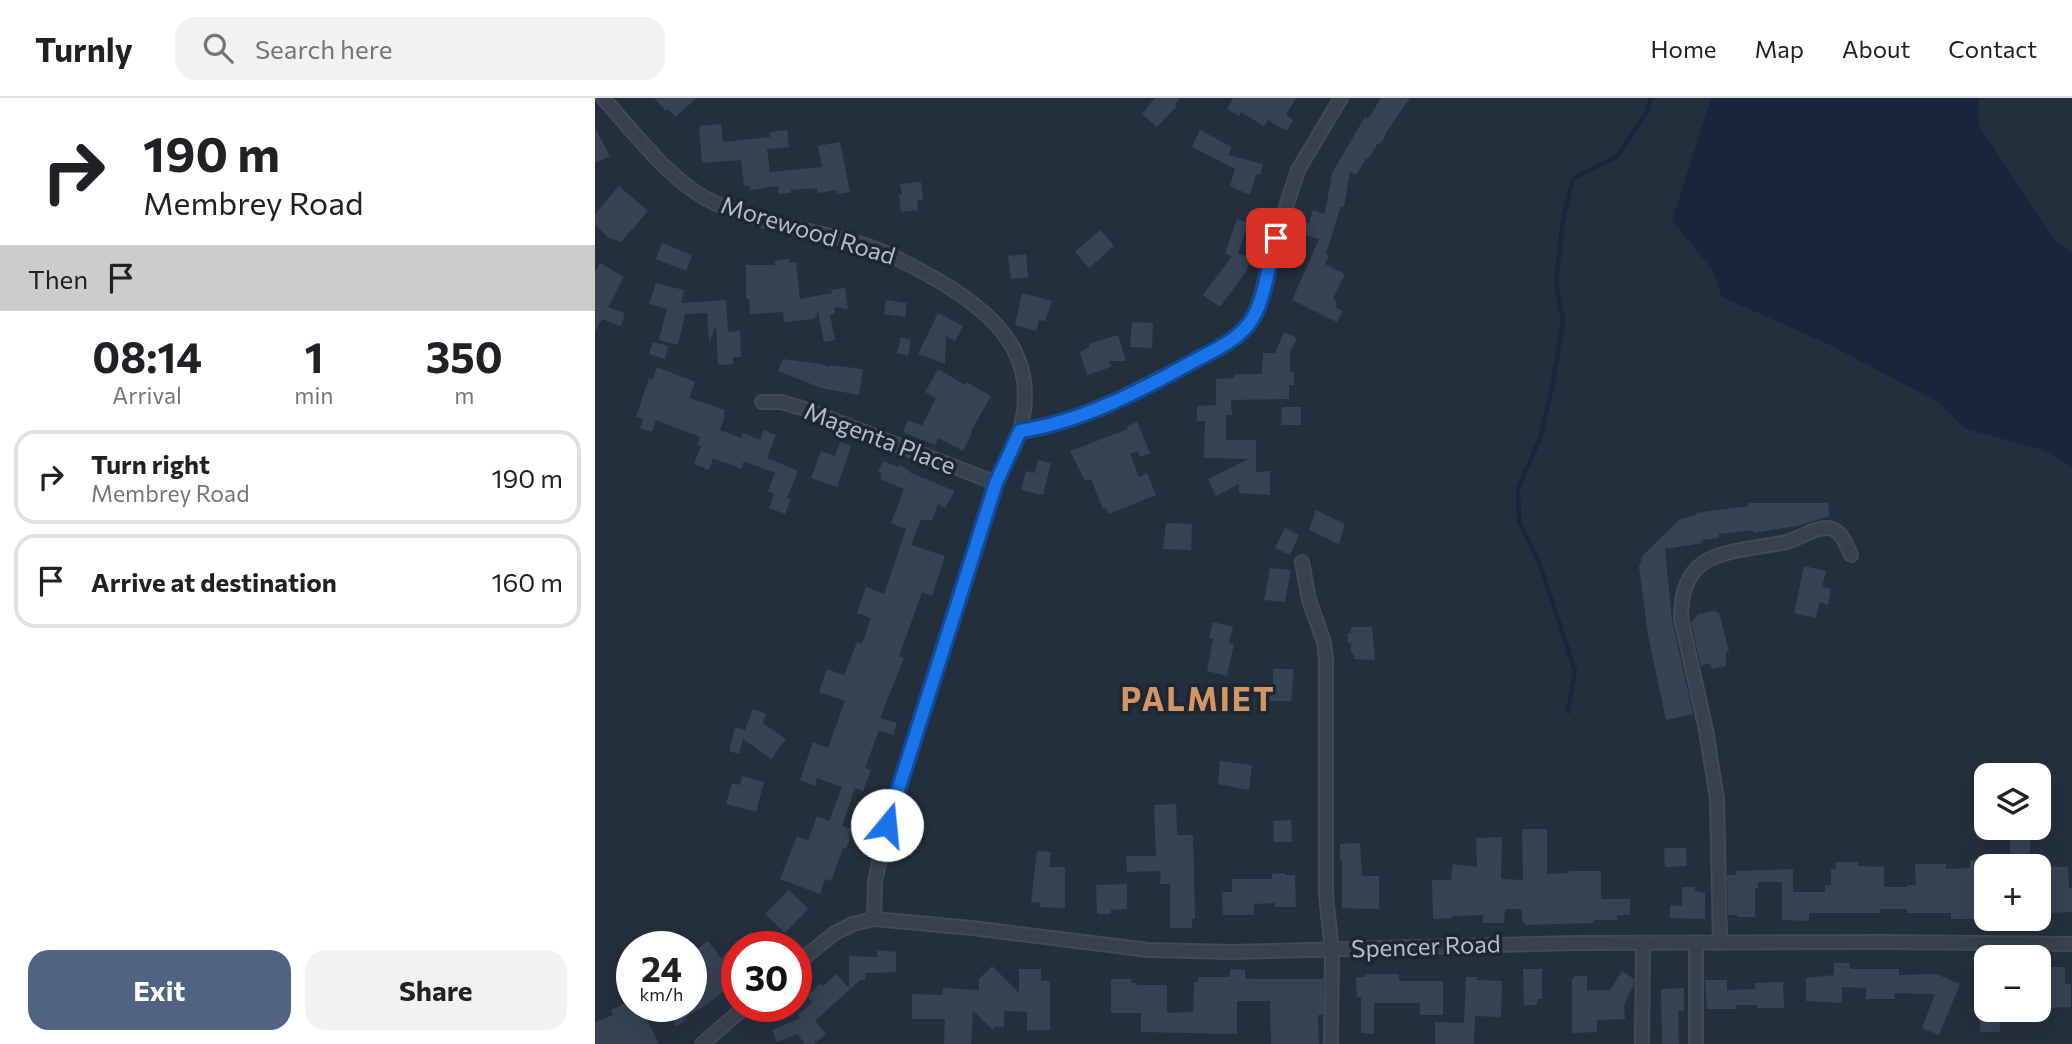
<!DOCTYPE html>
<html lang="en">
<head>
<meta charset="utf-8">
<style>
  :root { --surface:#fff; --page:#f2f2f2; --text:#202124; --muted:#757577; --line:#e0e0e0; --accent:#506383 }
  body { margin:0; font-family:Commissioner,sans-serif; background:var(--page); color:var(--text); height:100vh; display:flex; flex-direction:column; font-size:26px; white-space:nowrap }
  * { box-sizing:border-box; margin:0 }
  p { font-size:23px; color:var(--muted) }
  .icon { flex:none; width:38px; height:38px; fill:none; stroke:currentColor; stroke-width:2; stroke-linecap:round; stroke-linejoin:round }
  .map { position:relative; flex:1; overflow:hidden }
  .drawer { display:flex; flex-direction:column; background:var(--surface); width:595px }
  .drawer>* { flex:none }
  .banner { background:#fff; color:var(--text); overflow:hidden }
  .tools { position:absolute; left:1379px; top:665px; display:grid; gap:14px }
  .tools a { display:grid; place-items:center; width:77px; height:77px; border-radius:14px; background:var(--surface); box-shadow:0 7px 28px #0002; font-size:35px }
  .speed { position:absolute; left:21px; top:833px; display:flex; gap:14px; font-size:35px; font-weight:700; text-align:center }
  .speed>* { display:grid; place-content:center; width:91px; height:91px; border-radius:50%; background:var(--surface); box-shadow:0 7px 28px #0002; line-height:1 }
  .speed small { font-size:18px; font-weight:400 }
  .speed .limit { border:10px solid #d22; background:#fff; color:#111 }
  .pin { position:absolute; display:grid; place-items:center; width:60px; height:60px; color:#fff; margin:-30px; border-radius:14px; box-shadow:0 4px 10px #0006 }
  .me { position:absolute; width:77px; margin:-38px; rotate:17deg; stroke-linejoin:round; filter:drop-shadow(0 0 5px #0008) }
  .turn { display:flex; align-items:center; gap:24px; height:147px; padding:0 28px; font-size:32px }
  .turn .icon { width:91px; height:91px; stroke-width:2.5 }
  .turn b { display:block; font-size:49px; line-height:60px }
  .then { display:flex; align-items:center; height:66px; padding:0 28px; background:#0003; gap:14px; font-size:26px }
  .eta { display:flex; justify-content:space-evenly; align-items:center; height:119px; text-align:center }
  .eta b { font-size:42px; font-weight:700; line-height:49px }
  .button { display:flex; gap:14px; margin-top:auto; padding:14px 28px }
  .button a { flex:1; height:80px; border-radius:21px; background:var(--accent); color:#fff; font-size:28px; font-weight:700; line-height:80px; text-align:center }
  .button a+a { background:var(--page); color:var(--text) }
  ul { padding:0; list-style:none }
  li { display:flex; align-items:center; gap:21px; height:94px; margin:0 14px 10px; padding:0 14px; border:4px solid var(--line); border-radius:21px }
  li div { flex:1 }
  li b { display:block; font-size:26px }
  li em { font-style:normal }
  header { display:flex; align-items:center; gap:42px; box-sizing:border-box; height:98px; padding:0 35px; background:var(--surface); border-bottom:2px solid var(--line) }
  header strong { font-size:33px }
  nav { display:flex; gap:38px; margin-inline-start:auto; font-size:24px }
  .search { width:490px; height:63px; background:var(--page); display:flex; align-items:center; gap:18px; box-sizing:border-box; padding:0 24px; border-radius:21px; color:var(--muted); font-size:26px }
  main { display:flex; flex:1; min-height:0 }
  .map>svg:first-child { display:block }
</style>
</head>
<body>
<header>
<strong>Turnly</strong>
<div class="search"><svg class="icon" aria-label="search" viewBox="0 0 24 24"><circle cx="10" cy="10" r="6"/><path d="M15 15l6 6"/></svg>Search here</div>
<nav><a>Home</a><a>Map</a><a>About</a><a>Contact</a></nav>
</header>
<main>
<section class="drawer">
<div class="banner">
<div class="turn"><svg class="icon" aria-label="right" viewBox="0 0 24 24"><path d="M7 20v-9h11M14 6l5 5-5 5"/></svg><div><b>190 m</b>Membrey Road</div></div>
<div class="then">Then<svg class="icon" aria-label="arrive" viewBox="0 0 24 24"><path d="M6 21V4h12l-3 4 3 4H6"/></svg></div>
</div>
<div class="eta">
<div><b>08:14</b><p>Arrival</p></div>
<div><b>1</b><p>min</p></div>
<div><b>350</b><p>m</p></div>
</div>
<ul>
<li><svg class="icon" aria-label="right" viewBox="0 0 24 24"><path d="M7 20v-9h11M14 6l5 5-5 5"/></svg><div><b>Turn right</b><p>Membrey Road</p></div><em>190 m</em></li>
<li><svg class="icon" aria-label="arrive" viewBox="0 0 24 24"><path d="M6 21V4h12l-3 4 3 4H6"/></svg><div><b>Arrive at destination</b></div><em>160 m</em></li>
</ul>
<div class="button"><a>Exit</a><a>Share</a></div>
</section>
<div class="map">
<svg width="1477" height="946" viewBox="0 0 1477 946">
  <rect width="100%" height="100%" fill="#242f3e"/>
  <path fill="#17263c" d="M1119,0h265v27l74,113 19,15v214l-29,-17 -77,-21 -30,-28 -108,-57 -106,-47 -10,-27 -40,-50 38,-118z"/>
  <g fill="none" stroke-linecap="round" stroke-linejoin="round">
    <path stroke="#17263c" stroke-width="4.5" d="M973,614l7,-41 -36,-109 -20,-41 -1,-32 23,-53 12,-53 10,-62 -7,-39 7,-62 10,-41 44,-23 29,-43 5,-15"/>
  </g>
  <g fill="#364354">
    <path d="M59,0h43l-22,19 -7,-8 -2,2z"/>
    <path d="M560,0h25l-5,7 2,1 -20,21 -15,-13z"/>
    <path d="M638,0h63l-10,17 7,5 -6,11 -19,-11 -4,6 -23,-14 -2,4 -12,-7z"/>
    <path d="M786,0h29l-25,36 1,1 -6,9 -2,-1 -10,16 -2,-1 -10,17 -6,-4 -6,36 -3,-1 -15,48 3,2 -4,8 20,10 -12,25 4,3 -2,5 8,4 -6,11 -45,-22 27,-61 -17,-5 3,-12 4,1 4,-13 12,4 7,-41 33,-56 3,2z"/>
    <path d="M126,26l2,18 47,-5v-5l17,-2 2,17 -22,2 3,23 52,-5 -4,-21 22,-4 10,50 -13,2 -1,-4 -18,3 -1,-5 -26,2v3l-12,1 -1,-8 -28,4v-4h-6l-3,-26 -39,3 -3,-37z"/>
    <path d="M0,30l15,28 -15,7z"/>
    <path d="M605,32l32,17 -4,8 35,9 -3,11 -4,-1 -6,21 -20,-9 5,-17 -43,-22z"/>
    <path d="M326,84l2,18h-6l1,10 -17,2 -2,-17h3l-2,-11z"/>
    <path d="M24,88l29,25 -27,31 -12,-4 -14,-13v-11z"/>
    <path d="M642,121l11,4 -10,31 13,3 -4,13 -27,37 -17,-12 29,-39 -7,-2z"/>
    <path d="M505,132l14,16 -25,22 -14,-16z"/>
    <path d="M67,145l30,12 -6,16 -30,-12z"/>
    <path d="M431,156l2,23 -17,2 -3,-23z"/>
    <path d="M194,161v4l7,-1 4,37 32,-6 -1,-3 14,-2 3,21 -13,-2 -1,7 -4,1 5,25 -11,2 -6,-31 -4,8 -30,3 -1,-10 -33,2 -1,-15h-3v-34h29v-4z"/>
    <path d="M5,165l24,14 -16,30 17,6 -4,13 -19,-7 -7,12v-59z"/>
    <path d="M61,185l28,7 -3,13 45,-3 2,32 12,-1 1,26h-8v7l-15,1 -2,-39 -7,17 -2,-30 -22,1 -7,31 -19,-5 8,-31 -18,-5z"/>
    <path d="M427,195l30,8 -7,20 -6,-1 -3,11 -21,-6z"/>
    <path d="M291,202l21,3 -2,14 -21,-3z"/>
    <path d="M343,215l25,13 -8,15 -9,-5 -1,28 -27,-10z"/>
    <path d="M537,224l21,1 -1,25 -22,-1z"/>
    <path d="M689,234l13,6 -7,14v20h4v13h-5v14l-58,1 1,15h-6v25h30v32l14,-1v24l-31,-2v-9l-23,12 -8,-17 41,-20 -45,-1 1,-37h-8v-15l19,-1v-26l19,-1v-4h27l1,-21h12z"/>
    <path d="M523,237l8,26h-17l2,6 -24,8 -7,-23 10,-5 -1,-3z"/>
    <path d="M306,239l10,3 -3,16 -11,-3z"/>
    <path d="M58,244l15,4 -3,13 -16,-5z"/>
    <path d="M188,261l37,5 9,3v-2l34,4 -4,26 -38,-7 -43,-17z"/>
    <path d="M62,269l38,15 -6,16 36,12 -2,4 2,1 -5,15 21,8 2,-5 17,7 4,-10 12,5 -9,23 31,13 -11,27 4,1 -6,15 -16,-6 5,-14 -6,-3 7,-18 -31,-12 -3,8 -28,-11 -4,12 -15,-6 7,-18 -4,-1 3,-8 -44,-17 -4,12 -12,-4 3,-9 -7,-2 13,-39 4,1z"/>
    <path d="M343,271l27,16 2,-3 24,14 -20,35 1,1 -9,19 -25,-13 -3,7 -32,-13 5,-12 14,6 14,-28 -11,-6z"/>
    <path d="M687,309h19v18h-20z"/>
    <path d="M542,324l13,31 -10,4 -2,-6 -8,3 9,23 8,-4 9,22 -47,19 -3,-6 -3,1 -12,-30 -6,2 -15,-30 58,-22 -1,-3z"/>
    <path d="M245,344l11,4 -14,41 -26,-9 10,-27 14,5z"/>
    <path d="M443,362l13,3 -8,32 -22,-5 5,-19 9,2z"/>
    <path d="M288,363l15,6 1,-2 10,5v2l46,19 -10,17 -7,-4 -6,16h-11l-10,25 34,11 -13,40 -10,-3 -23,63 5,2 -24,60 17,5 -4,12 -14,-5 -14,38 6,2 -8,21 -8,-3 -13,38 11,3 -7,20 -3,-1 -12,33 -6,-2 -5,15 -40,-15 17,-43 11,5 9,-25 12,5 13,-34 -25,-9 -2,8 -15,-6 13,-38 15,6 17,-47 -26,-9 8,-23 17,6 13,-33 5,2 9,-26 -14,-5 9,-26 18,7 22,-65 -15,-6 13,-34 -24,-10 2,-6 -4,-1z"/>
    <path d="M1154,405h79l1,13 -32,10 -44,7v-3l-34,4v4l-17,2 1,3 -38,6 7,71 21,94 -27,6 -18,-85 -9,-68 4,-12 37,-36 16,-4v-2l53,-7z"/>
    <path d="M721,412l29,14 -6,20 -30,-14z"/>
    <path d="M571,425l26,1 -1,26 -28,-1z"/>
    <path d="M690,430l14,7 -9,20 -15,-7z"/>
    <path d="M1209,468l22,5 -4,16 9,2 -3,16 -9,-3 -3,16 -22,-5z"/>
    <path d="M675,470l21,2 -6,32 -21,-2z"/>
    <path d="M1118,513l6,2 10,38 -3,1v14l-14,3 -2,-6 -9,3 -10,-43 7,-9z"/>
    <path d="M618,524l20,5 -4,16 5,1 -7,32 -20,-5 6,-32 -4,-1z"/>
    <path d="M756,529h21l3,33 -21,-1v-6h-3v-10h-3v-10h3z"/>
    <path d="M678,571h21l-3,32h-22v-18h4z"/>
    <path d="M158,611l13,5 -3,9 23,16 -15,20 -28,-20 -4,15 -10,-3 6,-24 10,3z"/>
    <path d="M625,663l32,4 -3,25 -31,-6z"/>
    <path d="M147,678l22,6 -8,30 -30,-8 6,-21 8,2z"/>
    <path d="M581,706l1,31h16l2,84h-3v9h-22v-44h-10l1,-13 -34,1 -1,-16h30l-2,-51z"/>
    <path d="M696,722l1,22h-18l-1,-21z"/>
    <path d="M927,731h25v45l22,-1v-2h32v28h29v16h-13v5h-23v3l-69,2v-3h-3v-13h-17l-1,14h-21v-8l-31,1v2l-19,1 -1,-39h19l2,-16 24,3 -1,-29 26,-1 -1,42 22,1z"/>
    <rect x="1415" y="733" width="20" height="24"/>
    <path d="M765,745l2,33h17v33l-37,-1v-47h-2v-17z"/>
    <path d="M1069,750h22l1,18 -22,1z"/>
    <path d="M442,753l14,1 -2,15h16v41l-26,-1 1,-4 -9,-1z"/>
    <path d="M1375,762h16v16h-4l1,43h-32v-6h-44v-4h-27v4h-71v8l-27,-1v-38h-24v6h-3v29h-18v-2h-9l-1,-40h9v-4l57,-2v23h32v-7h6v-16h5v-7h22v4l26,1v20h23v-2h9l-1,-21h31v5l24,-1z"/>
    <path d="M1444,769h29l1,21h3v24l-22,1v-29h-11z"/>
    <path d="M690,775v2h10l1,32h-21v-4l-21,1v11h-31l-1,-23h10v-13h40v-5z"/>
    <path d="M532,786v25l-16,1v4h-14l-1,-29z"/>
    <path d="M1087,789h13v4l10,2v26l-35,-1v-13l12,1z"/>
    <path d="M194,792l19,19 -23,24 -20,-19z"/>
    <path d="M155,834l36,13v2h-49v34l-31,24 -22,13 2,3 -10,5 -11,-20h26v-52l17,-13 13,17z"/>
    <path d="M282,852l19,2v20l-31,1v7h-5l-45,41 11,13 -12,10h-9l-8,-10 -20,8 -5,-12 28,-12 -2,-3 15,-13 -6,-6 13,-12 3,2 13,-12 13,14v-32l29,1z"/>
    <path d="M1239,865h16v6h49v6l37,-1 24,10 -21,51 -17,-7 13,-34 -41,-1 1,6h-29v-11l-24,-1v16l-36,-2v-23l28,-3z"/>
    <path d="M397,868l27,27v-24h22v12h9v49h-23v-18l-23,-1v16h-9l-2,3 -20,-19 -2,33h-27l1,-25h-33v-25l31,1v-7l36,2v-11z"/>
    <path d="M1451,869h19v17h6v23l-30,1 -1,-23 7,-1z"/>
    <path d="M635,871l15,1v8l5,1h73v36h-5l1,29h-48l-1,-43h-33v33l-96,-2v-19h-30v-34h20v4h6v2h30v28l26,-1 1,-30h4v-5h32z"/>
    <path d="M928,871h19v30h-5v6h-13z"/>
    <path d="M1027,873l12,8 -1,7 -9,19 1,14 -28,1v12l-25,1v-54l3,-3h12v14h23z"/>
    <path d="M770,876h34v7h44v34h-23v-12h-46v31l-13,-1v-36h-4l-1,-20h9z"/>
    <path d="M871,879h11v3l25,1 -1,36 -26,-1 -1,28h-39v-22l29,1z"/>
    <path d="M1110,882h22v10l28,-1v-6l28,-1 1,26h-27v-3h-21v4h-29z"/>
    <path d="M1089,890v23h-6l1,33h-17l-1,-55z"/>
    <path d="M37,902v6h8l19,38h-64v-22l18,-7 -2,-5z"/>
    <rect x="1385" y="923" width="20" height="11"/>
  </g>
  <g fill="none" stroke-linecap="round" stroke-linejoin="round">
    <defs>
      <g id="minor">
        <path d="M8,0c31,34 62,77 102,100 49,27 110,31 163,48 25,9 48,22 71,35 58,34 101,76 81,149 -5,18 -17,36 -24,53l-109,342 -12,57 -1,37"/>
        <path d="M167,304h19l21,6 194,75"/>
        <path d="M425,333l26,-4 22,-7 53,-22 106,-54 20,-18 7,-11 7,-18 9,-41 28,-86 43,-72"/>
        <path d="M707,464l7,38 15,42 2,17v236l6,56 -1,93"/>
        <path d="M1125,845l-3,-144 -11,-69 -25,-112c0,-72 51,-64 105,-76 13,-3 33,-18 46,-13 11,4 14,16 19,26"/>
        <path d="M1101,846v100"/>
        <path d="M201,866l39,-31 18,-9 21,-5 98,9 177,22 83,2 343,-9 310,-1 187,2"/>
        <path d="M107,946l44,-38"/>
        <path d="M1047,946l1,-101"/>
      </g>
    </defs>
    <use href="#minor" stroke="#414a57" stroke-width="16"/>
    <use href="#minor" stroke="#38414e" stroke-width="12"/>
  </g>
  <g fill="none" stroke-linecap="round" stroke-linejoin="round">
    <defs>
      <path id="route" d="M292,727l109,-342 24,-52c61,-9 120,-40 174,-70 19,-10 40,-19 54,-36 18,-23 19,-59 28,-87"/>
    </defs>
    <use href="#route" stroke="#114b97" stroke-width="18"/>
    <use href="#route" stroke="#1a73e8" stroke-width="12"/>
  </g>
  <g text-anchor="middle" stroke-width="7" stroke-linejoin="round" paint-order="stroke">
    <g font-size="24" fill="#b4bcc9" stroke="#1d2633">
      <text transform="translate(213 133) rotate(17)" y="8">Morewood Road</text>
      <text transform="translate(285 341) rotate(21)" y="8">Magenta Place</text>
      <text transform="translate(831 849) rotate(-2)" y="8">Spencer Road</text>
    </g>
    <g font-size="32" font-weight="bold" letter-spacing="2" fill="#d59563" stroke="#1d2633">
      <text x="603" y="613">PALMIET</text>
    </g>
  </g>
</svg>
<div class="tools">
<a><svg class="icon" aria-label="layers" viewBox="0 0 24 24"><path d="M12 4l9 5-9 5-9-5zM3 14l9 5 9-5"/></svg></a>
<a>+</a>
<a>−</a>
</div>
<div class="speed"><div>24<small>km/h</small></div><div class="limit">30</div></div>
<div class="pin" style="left:681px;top:140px;background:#d93025"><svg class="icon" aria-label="arrive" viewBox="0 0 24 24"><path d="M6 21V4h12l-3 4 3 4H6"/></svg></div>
<svg class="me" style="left:292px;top:727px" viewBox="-20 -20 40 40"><circle r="19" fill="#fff"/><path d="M0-13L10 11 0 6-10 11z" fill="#1a73e8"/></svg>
</div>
</main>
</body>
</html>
